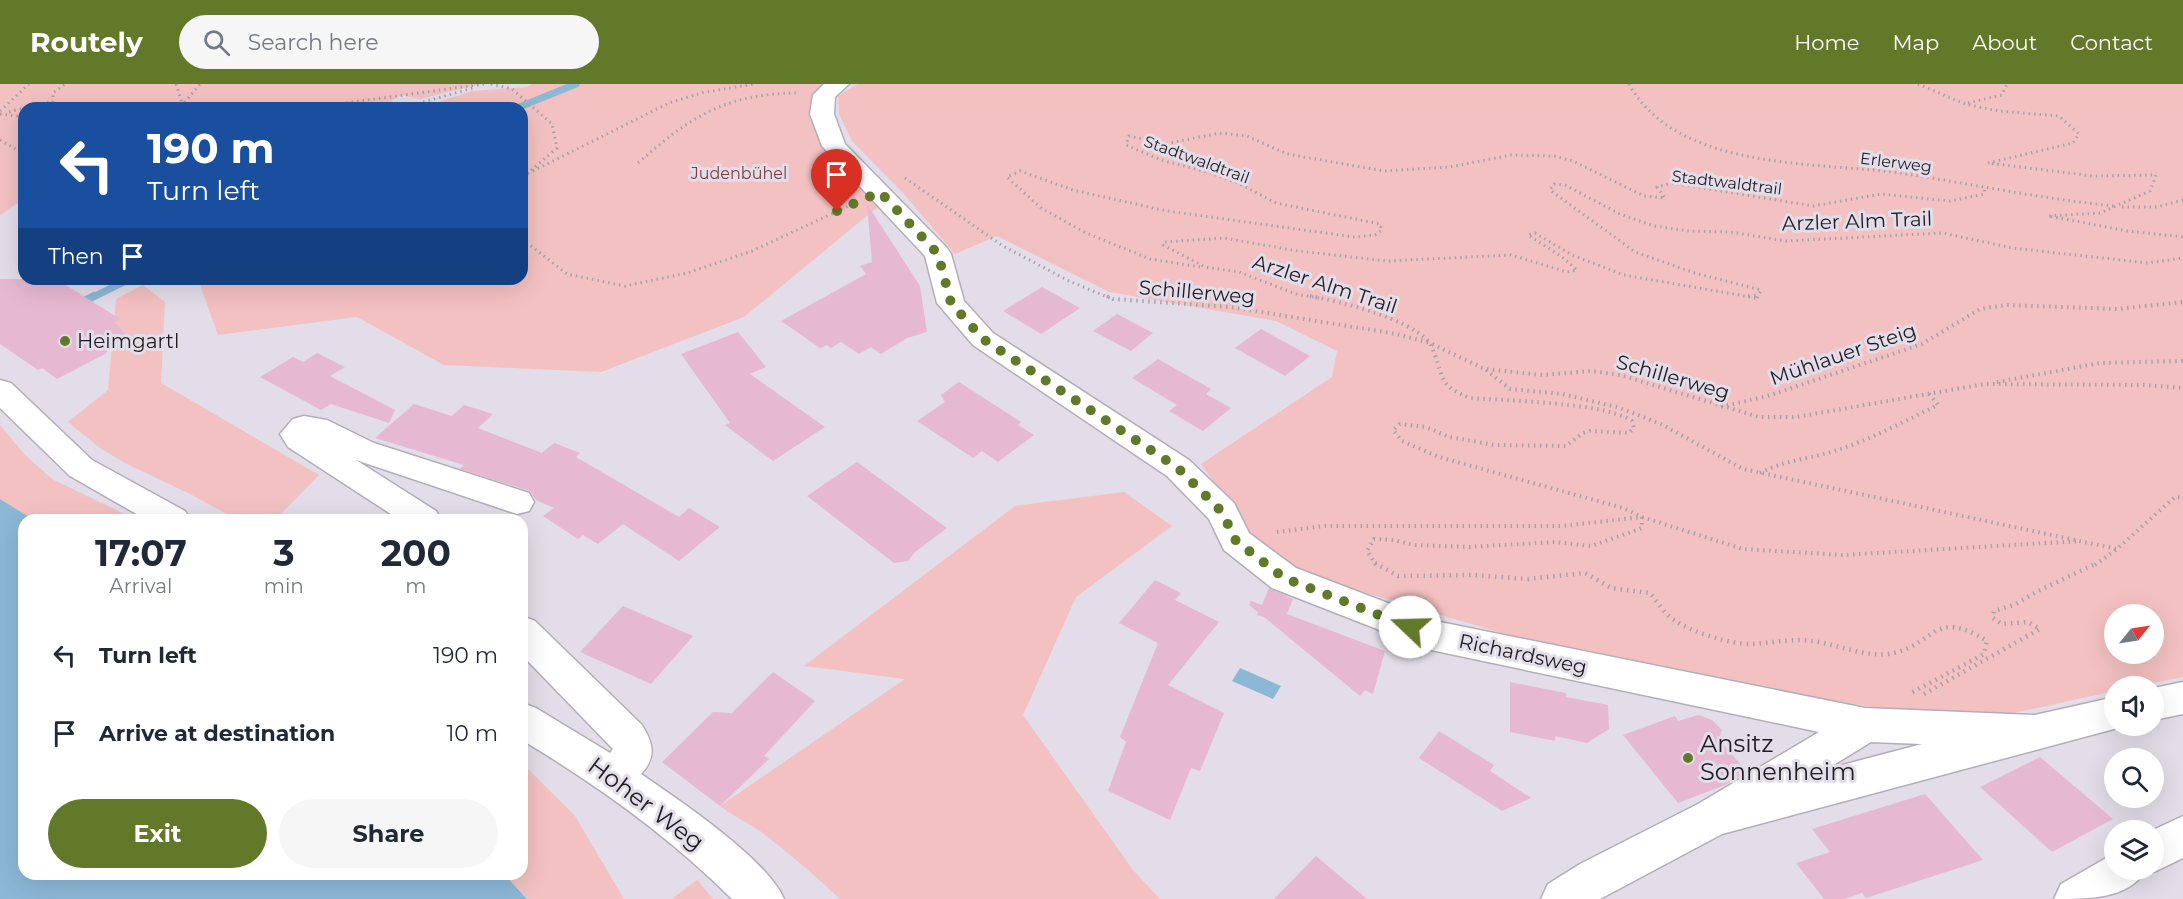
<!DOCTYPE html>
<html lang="en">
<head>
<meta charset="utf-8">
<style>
  :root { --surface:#fff; --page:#f6f6f7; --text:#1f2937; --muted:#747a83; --accent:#62792a }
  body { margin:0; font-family:Montserrat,sans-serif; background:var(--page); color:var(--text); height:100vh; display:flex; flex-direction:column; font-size:22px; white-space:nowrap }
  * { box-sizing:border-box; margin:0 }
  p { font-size:20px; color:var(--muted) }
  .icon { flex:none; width:33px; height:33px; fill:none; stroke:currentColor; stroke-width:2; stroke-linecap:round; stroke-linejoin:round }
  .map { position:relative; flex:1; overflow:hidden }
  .side { position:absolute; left:18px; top:430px; width:510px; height:366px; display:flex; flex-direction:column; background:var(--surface); border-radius:18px; box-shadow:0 6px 24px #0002 }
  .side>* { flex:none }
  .hud { position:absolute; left:18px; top:18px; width:510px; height:183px; border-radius:18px; box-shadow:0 6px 24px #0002; background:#1a4fa0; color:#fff; overflow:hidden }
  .needle { width:39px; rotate:60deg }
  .tools { position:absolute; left:2104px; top:520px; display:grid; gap:12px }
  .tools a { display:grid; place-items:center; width:60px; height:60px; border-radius:50%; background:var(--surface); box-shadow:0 6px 24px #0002; font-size:30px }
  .pin { position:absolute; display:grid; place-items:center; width:51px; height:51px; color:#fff; margin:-62px -26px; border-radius:50% 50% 50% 0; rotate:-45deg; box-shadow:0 0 6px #0007 }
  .pin .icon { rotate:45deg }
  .me { position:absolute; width:66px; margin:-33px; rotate:291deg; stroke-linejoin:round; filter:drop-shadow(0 0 4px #0008) }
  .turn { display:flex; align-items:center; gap:21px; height:126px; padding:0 30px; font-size:27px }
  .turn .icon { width:78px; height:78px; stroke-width:2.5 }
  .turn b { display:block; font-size:42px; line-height:51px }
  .then { display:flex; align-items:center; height:57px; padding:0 30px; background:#0003; gap:12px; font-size:22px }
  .eta { display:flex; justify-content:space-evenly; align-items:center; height:102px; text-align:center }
  .eta b { font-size:36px; font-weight:700; line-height:42px }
  .primary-button { display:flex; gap:12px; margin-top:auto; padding:12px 30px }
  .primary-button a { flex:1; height:69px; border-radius:36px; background:var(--accent); color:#fff; font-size:24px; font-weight:700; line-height:69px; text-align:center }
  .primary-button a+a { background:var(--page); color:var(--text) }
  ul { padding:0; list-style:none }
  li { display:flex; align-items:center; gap:18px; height:78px; padding:0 30px }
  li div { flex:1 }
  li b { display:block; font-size:22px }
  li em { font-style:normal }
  header { display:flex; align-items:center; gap:36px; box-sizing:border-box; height:84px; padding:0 30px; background:var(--accent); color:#fff }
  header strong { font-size:28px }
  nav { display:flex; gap:33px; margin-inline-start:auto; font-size:21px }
  .search { width:420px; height:54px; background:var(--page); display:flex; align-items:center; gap:15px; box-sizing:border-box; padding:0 21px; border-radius:33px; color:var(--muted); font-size:22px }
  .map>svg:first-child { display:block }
</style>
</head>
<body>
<header>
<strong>Routely</strong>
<div class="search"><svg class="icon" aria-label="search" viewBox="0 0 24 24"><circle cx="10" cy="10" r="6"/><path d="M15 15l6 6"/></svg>Search here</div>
<nav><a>Home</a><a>Map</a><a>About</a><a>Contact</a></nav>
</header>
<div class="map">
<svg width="2183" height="815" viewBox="0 0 2183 815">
  <rect width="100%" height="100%" fill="#e2dde8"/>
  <g fill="#f3c1c1" fill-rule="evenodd">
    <path d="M0,0h481l-61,15 -19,-4 -10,6 7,4 -6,3h-368v91l-24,16z"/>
    <path d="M532,0h297l-17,23 73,94 -141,116 -143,55 -157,-7 -87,-48 -139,18 -20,-56h324v-171h-102l52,-17 55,-4z"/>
    <path d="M858,0h1325v593l-49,10h-19v4l-143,31 -353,-54 -316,-94 -46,-31 -56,-79 131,-87 5,-26 -61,-30 -167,-29 -112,-56 -42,18 -51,-60 -52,-53 -13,-27 -1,-18zM2115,531h39v39h-39z"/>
    <path d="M143,201l22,17 -4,81 158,92 -44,45h-37l-48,-26 -65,-31 -25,-15 -32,-26 40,-32 8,-91z"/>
    <path d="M0,341l25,30 27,24 85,41h-103l-34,-21z"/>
    <path d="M1124,408l48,34 -96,71 -53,118 110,155 27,29h-320c-26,-24 -52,-47 -80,-68 -13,-9 -27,-15 -40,-25l185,-127 -101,-13 211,-160z"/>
    <path d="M522,679l53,53 49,83h-96l-23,-24 17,-1z"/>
    <path d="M697,796l16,19h-41z"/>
  </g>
  <g fill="#8cb8d6">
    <path d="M0,415l34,21h-10v354l481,1 22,24h-527z"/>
    <path d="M1240,584l41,18 -8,13 -41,-18z"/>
  </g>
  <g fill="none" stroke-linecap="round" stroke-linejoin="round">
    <g stroke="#8cb8d6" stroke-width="7">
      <path d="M517,24l59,-24"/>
      <path d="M91,214l39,-19"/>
    </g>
    <path stroke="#8cb8d6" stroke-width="8" d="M78,220l16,-8"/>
  </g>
  <g fill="#e7b8d2">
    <path d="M867,120l53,82 7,46 -20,6 -26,16 -10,-7 -12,7 -18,-12 -10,6 -4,-3 -7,3 -39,-27 85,-47 -6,-8 12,-4z"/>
    <path d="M0,195h56l64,40 -6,3 12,12 -21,20 -48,25 -15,-11 -4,2 -38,-26z"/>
    <path d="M1042,203l38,21 -39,26 -38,-23z"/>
    <path d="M1117,230l36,19 -22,18 -38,-20z"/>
    <path d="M1261,245l49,27 -25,20 -50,-28z"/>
    <path d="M738,248l28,35 -16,7 75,53 -52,34 -48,-36 5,-2 -49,-69z"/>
    <path d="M317,269l28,14 -15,9 65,34 -6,13 -58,-19 -10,6 -61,-33 33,-20 10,5z"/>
    <path d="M1158,275l53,30 -5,5 25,14 -28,23 -34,-20 8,-6 -45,-27z"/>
    <path d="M959,298l62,40 -3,3 16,10 -36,27 -16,-11 -9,7 -56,-37 28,-19 -4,-7z"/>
    <path d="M414,320l38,12 12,-11 29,9 -15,14 64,25 12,-10 26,10 -4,4 103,60 10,-9 31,19 -41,34 -56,-37 -25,20 -15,-9 -5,4 -35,-23 11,-8 -18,-8 -6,-9 -70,-22 4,-4 -89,-27z"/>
    <path d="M857,378l90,66 -32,24 -7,9 -14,2 -87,-67z"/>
    <path d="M1155,496l26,13 -6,7 44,22 -51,63 56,28 -24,58 -9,-3 -21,52 -62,-29 18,-49 -6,-5 38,-94 -39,-20z"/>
    <path d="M1269,504l24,11 -6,15 98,37 -12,43 -8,-4 -5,6 -96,-79 -7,-2 1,-3 -9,-7 2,-4 11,4z"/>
    <path d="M623,522l70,30 -42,48 -71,-32z"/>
    <path d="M773,588l42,29 -51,55 5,3 -49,47 -58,-44 51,-50 19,1z"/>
    <path d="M1510,598l56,11v4l42,8 1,24 -22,14 -32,-7v5l-45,-9z"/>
    <path d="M1698,631l14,5 10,10 -3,9 28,33 -22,13 -47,18 -55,-68 52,-19 3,5z"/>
    <path d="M1439,647l55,34 -4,6 41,27 -29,13 -83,-53z"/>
    <path d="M2040,673l73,62 -61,33 -72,-65z"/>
    <path d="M1925,710l58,66 -117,38 -4,-5 -18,6h-20l-28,-36 34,-11 -18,-23z"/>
    <path d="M1316,772l51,43h-93z"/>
  </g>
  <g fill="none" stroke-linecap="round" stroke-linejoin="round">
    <defs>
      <g id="minor">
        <path d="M824,0h25l-14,13 -1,17 11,30 102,104 4,6 13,47 29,32 196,127 45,43 15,30 47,35 139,53 430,87 170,7 80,-18v29h10l-403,108 -122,65h-59l7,-15 32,-20 118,-60 121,-72 -388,-82 -159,-62 -48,-38 -15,-31 -42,-43 -194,-131 -36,-42 -12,-47 -103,-110 -12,-32 3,-19zM1871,658l51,2 -95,25z"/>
        <path d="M0,296l11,3 81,77 93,51 5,9h-43l-77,-44 -70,-68z"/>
        <path d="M304,332l23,4 47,23 155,50 5,9 -5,9 -12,3 -161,-54 80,51 5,9h-41l-112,-73 -8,-13 13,-15z"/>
        <path d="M522,532l13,5 107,104c11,18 15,32 -1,49 38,26 126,85 143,125h-52c-62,-62 -135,-114 -210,-159v-37l14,5 74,45 3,-4 -91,-94z"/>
        <path d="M2183,598v32l-29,6v-32z"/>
        <path d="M2183,732v42l-29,14 -4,-2h4v-39h-3z"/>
        <path d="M2115,769v17h31c-17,29 -57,29 -92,29l7,-15z"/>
      </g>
    </defs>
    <use href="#minor" stroke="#b3adb8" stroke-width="3"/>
    <g stroke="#a6a2ab" stroke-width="3" stroke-dasharray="1.5 4" stroke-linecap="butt">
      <path d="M176,0l7,22"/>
      <path d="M491,0l21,5 40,35 5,24 -29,25"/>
      <path d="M1629,0c49,89 192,77 278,90 69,11 137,25 207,32"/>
      <path d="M1918,0l47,20 33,7 61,5 20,18 -6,9 -85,20 105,13 63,-1 -6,16 -50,22 -52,3 80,15 55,6"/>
      <path d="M1968,19l34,-8 5,-11"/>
      <path d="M26,24l27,-7"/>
      <path d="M53,24v-15l12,-9"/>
      <path d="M184,24l1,-6 15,-18"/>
      <path d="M308,24l177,-24"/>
      <path d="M402,24l71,-20"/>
      <path d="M0,27l29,-27"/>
      <path d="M9,28l15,-4"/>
      <path d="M0,30l24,3"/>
      <path d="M0,56l24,14"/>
      <path d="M638,79c52,-46 87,-69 158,-70"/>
      <path d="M523,92l146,-73 32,-10 53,-9"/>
      <path d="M905,94l98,68 66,35 41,17"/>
      <path d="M2122,123h35l26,-7"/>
      <path d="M522,155l45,35 58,12 62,-13 65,-22 103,-48"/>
      <path d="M1200,183l-50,-8 -64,-26 -45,-25 -34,-31 13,-6 53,19 94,21 188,26 20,-2 7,-5 -2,-6 -104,-21 -38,-20 -27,-10 -50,-13 -35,-15 3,-9 36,8 55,-11 27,3 40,18 97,17 66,-4 61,-12 43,1 19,5 71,35 21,2 -8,-11 15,-4 141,23 68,-12 69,7 34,-7 1,-8"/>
      <path d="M1319,214l-23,-4 -57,-22 -34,-5 -42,-22 1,-3 60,-4 74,13 89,10 124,-6 56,17 10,-2 -15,-13 -34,-22 7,-2 37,22 52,20 132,23"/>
      <path d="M1757,214l4,-8 -66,-17 -60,-21 -85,-62 4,-6 11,1 55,29 34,12 35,5 41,1 56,9 157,-8 69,15 136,15 35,-5"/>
    </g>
    <g stroke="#a6a2ab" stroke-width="4" stroke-dasharray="1.5 4.5" stroke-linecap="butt">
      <path d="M1107,212l6,3 117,8 167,27 33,9 55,26 57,6 49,-4 29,4 139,42h37l189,-33 160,1 38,3"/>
      <path d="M1310,212c32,6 98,22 119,46 3,3 4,9 6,13 9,27 7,32 35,43 38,3 134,4 162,23l2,7 -5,5 -39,-2 -7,2 -17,13 -71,-1 -46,-8 -23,-10 -26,-3 -7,6 9,11 37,16 184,51 19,9v11l-51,18 -36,-4 -86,5 -55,-2 -20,-5 -20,-1 -7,12 9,14"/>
      <path d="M1748,212h10"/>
      <path d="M1486,286l24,19 53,5 57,14 43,17 80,44 374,80"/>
      <path d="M1997,298l103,-19 83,-2"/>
      <path d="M1721,323l50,-12 151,-51 58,-35 26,-4 111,4 66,-7"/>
      <path d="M1760,389c23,-12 47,-14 71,-21 37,-11 72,-30 107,-47l-10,-12"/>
      <path d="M1277,448l48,-6h237l80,-9 101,32 100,6 238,-14"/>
      <path d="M2095,481l22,-16 58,-52 8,1"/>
    </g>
    <g stroke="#a6a2ab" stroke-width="4.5" stroke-dasharray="1.5 5" stroke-linecap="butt">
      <path d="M1375,479l23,13 74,-1 56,4 57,-6 26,15 39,5c8,9 14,21 24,27 17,12 58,25 78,24 20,-1 40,-6 60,-3 25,3 50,16 76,13 48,-7 43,-48 99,-13l-3,13 -73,39"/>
      <path d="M1924,610l116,-65 -12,-7 -26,2 -9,-6 1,-7 20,-6 24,-14 59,-28"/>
    </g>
    <use href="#minor" fill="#fff" fill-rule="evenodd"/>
  </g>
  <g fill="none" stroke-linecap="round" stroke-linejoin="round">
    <path stroke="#62792a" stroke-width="10" stroke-dasharray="0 18" d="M837,127l43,-19 58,62 13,49 32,36 195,129 44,44 14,29 48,37 126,49"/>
  </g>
  <g fill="#62792a" stroke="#e2dde8" stroke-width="2">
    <circle cx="65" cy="257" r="6"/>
    <circle cx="1688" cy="674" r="6"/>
  </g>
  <g text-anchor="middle" stroke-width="6" stroke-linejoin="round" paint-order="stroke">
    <g font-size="16" fill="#1f1d21" stroke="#e2dde8">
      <text transform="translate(1197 75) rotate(20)" y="6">Stadtwaldtrail</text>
      <text transform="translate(1896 78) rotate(7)" y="6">Erlerweg</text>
      <text transform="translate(1727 98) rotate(7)" y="6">Stadtwaldtrail</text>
    </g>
    <g font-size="16" fill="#7f3c3f" stroke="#e2dde8">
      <text x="739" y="95">Judenbühel</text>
    </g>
    <g font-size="20" fill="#1f1d21" stroke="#e2dde8">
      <text transform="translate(1857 137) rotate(-2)" y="7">Arzler Alm Trail</text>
      <text transform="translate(1325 200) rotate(18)" y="7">Arzler Alm Trail</text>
      <text transform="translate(1197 208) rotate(5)" y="7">Schillerweg</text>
      <text transform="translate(1843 270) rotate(-19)" y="7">Mühlauer Steig</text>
      <text transform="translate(1673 293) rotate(16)" y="7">Schillerweg</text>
      <text transform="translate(1523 570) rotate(12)" y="7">Richardsweg</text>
    </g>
    <g font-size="20" fill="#1f1d21" stroke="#e2dde8" text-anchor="start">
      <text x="77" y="264">Heimgartl</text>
    </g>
    <g font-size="24" fill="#1f1d21" stroke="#e2dde8" text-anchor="start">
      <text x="1700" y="668">Ansitz<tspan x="1700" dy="28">Sonnenheim</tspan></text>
    </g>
    <g font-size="24" fill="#1f1d21" stroke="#e2dde8">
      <text transform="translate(646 720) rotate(37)" y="8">Hoher Weg</text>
    </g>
  </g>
</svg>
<div class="tools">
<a><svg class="needle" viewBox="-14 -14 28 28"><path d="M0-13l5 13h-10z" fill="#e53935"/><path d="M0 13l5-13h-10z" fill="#747a83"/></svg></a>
<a><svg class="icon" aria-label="sound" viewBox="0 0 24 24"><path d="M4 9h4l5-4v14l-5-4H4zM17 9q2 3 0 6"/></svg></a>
<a><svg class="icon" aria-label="search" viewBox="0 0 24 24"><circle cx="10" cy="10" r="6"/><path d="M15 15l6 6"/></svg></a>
<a><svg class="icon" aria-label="layers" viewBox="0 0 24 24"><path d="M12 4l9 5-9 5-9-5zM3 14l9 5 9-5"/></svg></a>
</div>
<div class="pin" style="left:837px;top:127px;background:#d93025"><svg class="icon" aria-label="arrive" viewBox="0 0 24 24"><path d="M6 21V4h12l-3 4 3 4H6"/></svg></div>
<svg class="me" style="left:1410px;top:543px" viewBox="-20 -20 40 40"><circle r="19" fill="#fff"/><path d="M0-13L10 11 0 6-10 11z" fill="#62792a"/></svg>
<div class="hud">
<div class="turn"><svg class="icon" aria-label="left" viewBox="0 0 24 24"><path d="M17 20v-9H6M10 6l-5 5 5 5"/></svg><div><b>190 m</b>Turn left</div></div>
<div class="then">Then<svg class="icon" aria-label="arrive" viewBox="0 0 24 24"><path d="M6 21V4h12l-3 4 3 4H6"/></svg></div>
</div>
<section class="side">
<div class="eta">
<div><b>17:07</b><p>Arrival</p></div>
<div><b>3</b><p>min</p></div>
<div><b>200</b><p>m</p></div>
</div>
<ul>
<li><svg class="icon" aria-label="left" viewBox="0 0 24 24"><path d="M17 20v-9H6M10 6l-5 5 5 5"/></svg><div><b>Turn left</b></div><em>190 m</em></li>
<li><svg class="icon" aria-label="arrive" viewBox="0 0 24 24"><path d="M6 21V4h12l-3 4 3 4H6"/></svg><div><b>Arrive at destination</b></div><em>10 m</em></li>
</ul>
<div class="primary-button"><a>Exit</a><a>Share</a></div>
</section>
</div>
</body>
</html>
